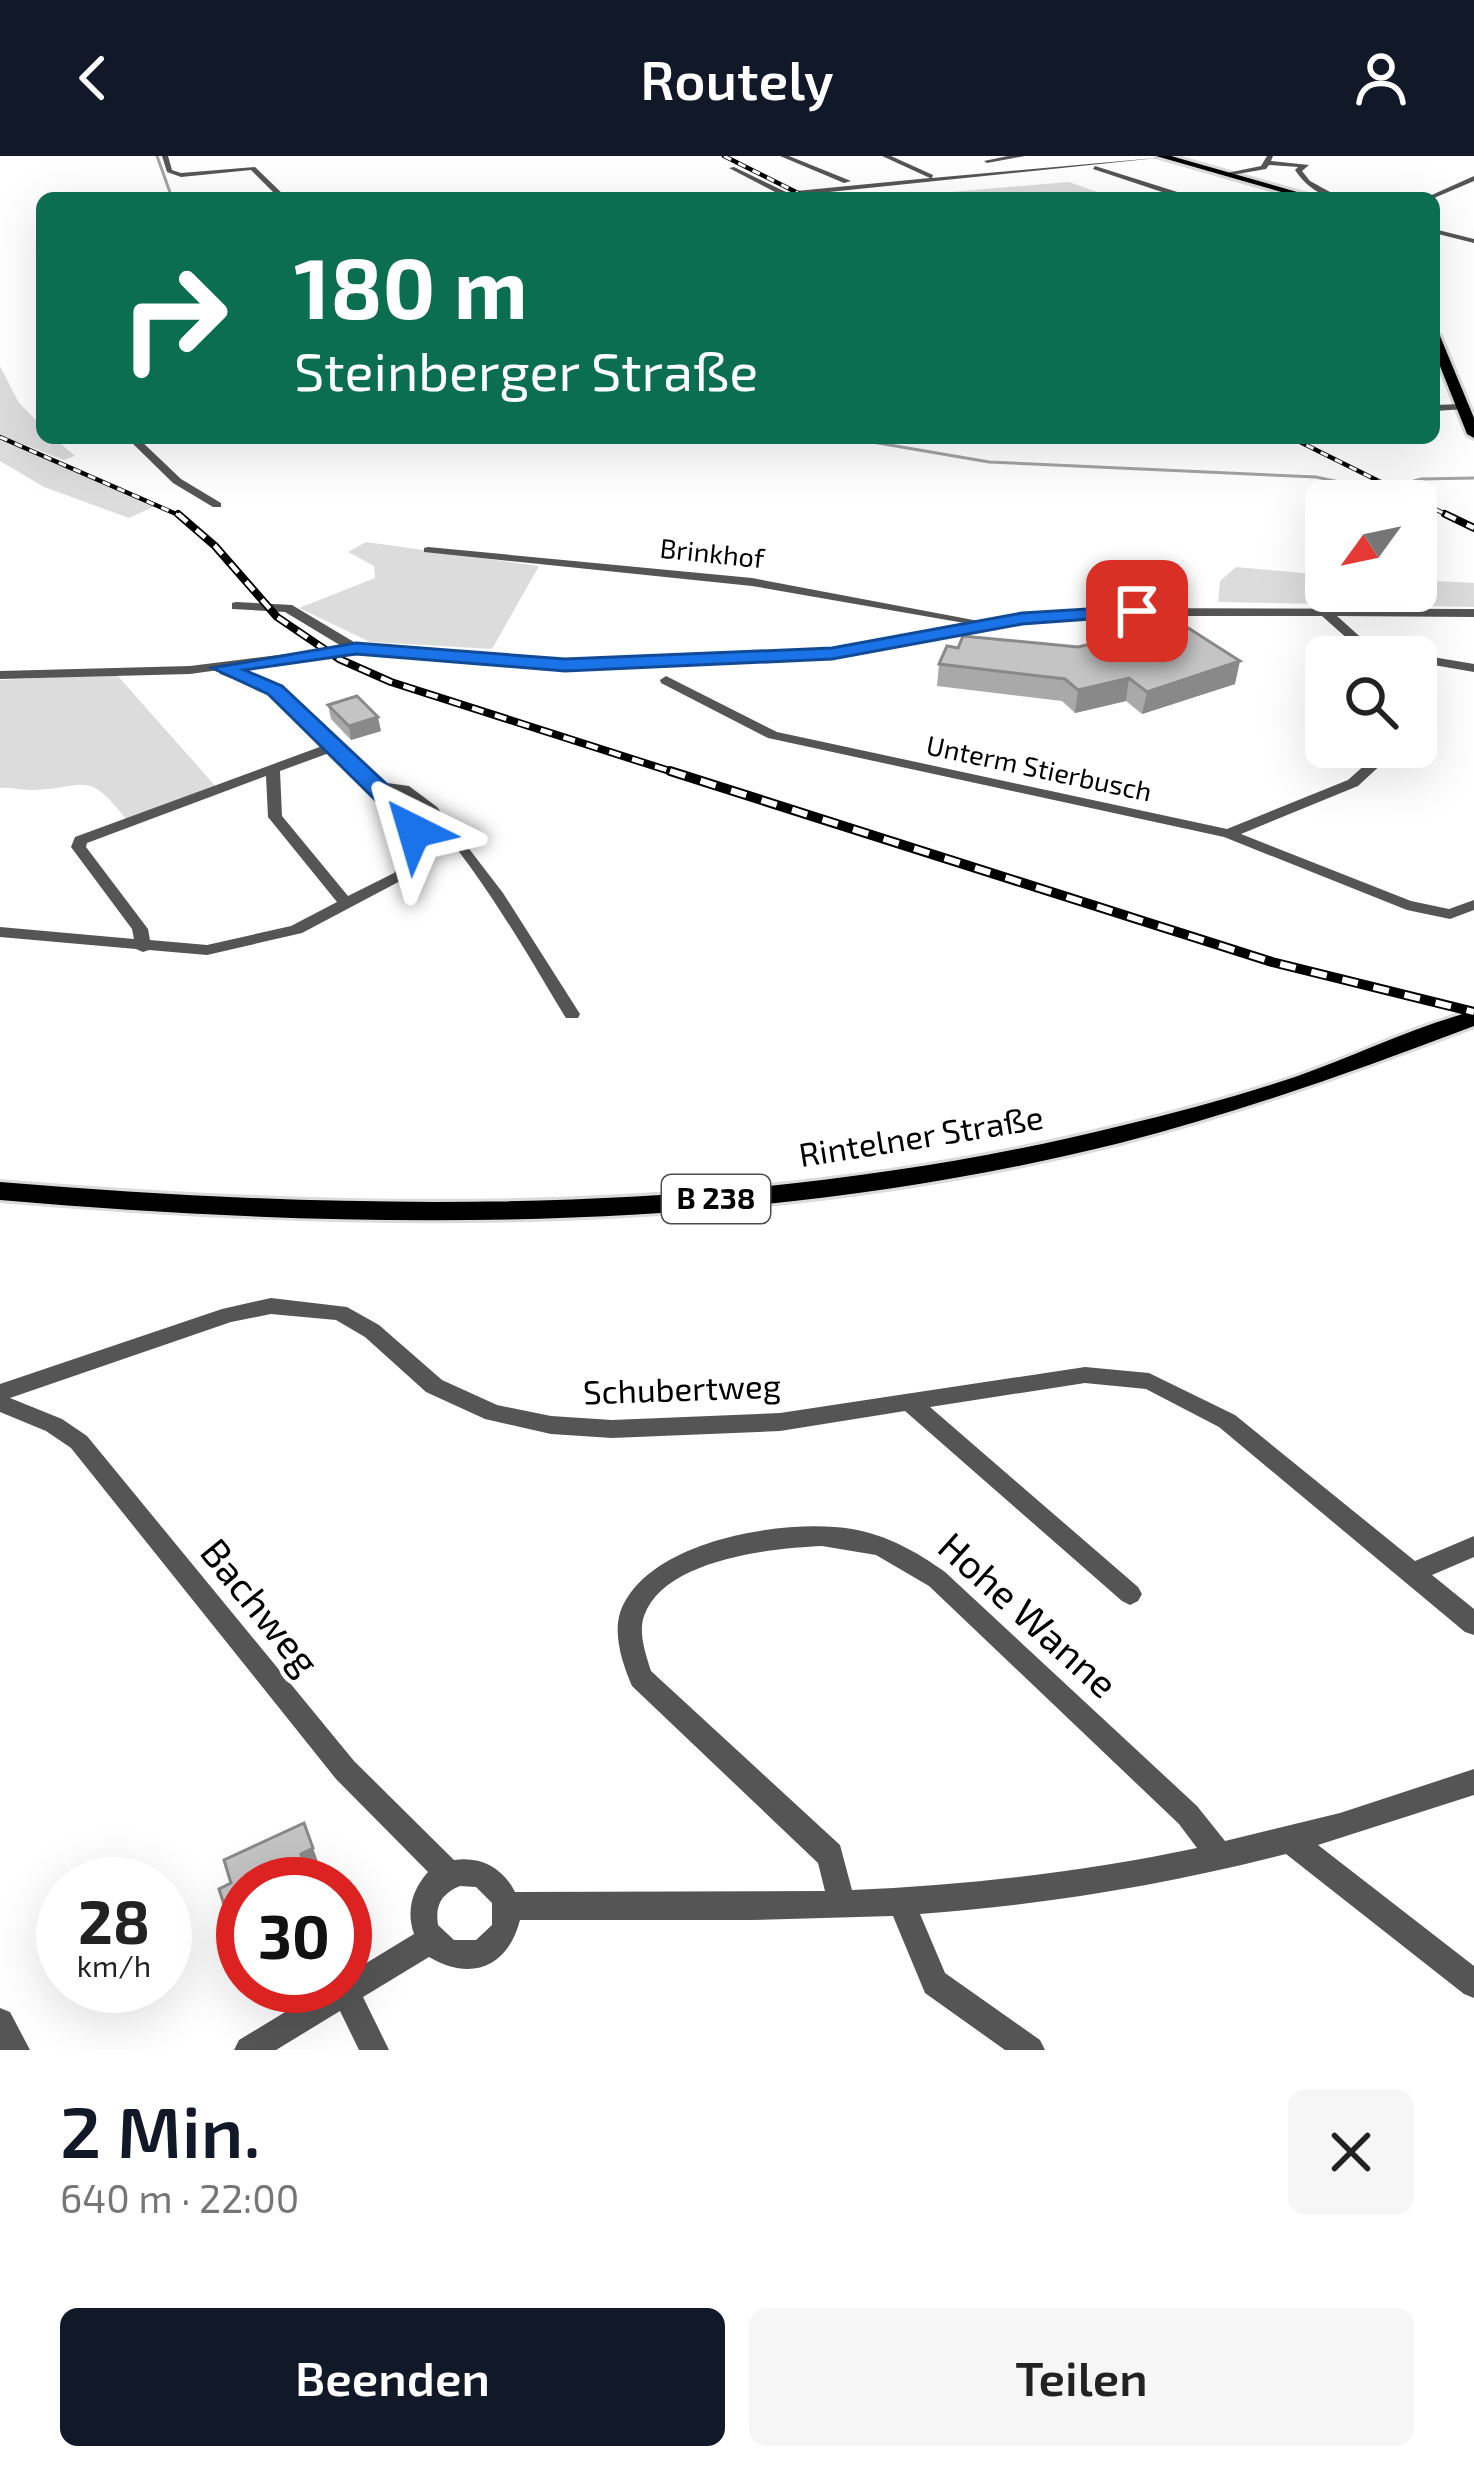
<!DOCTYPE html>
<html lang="de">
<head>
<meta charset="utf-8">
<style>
  :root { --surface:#fff; --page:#f6f6f6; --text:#222; --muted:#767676; --accent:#111827 }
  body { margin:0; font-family:"Exo 2",sans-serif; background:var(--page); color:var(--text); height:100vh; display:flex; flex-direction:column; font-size:45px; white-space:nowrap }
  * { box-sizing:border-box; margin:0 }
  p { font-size:39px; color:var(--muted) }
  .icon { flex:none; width:66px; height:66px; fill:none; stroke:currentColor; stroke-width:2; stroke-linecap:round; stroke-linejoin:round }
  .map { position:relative; height:1894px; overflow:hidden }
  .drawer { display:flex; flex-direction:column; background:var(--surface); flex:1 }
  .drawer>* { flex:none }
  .top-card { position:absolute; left:36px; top:36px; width:1404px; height:252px; border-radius:18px; box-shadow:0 12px 48px #0002; background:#0b6e4f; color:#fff; overflow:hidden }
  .needle { width:78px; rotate:237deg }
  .fabs { position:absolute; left:1305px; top:324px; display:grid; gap:24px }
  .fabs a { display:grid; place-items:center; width:132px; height:132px; border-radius:18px; background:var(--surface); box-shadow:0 12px 48px #0002; font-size:60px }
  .speed { position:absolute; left:36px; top:1701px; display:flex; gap:24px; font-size:60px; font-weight:700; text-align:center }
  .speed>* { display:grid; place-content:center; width:156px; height:156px; border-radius:50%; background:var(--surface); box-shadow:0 12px 48px #0002; line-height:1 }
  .speed small { font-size:30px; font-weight:400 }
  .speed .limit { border:18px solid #d22; background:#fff; color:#111 }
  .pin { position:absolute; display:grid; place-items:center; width:102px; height:102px; color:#fff; margin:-51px; border-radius:24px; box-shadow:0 6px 18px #0006 }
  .me { position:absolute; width:132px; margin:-66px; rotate:320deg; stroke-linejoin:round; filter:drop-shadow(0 0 9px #0008) }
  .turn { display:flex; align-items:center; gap:42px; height:252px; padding:0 60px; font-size:54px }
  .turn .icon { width:156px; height:156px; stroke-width:2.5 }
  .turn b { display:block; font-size:84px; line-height:102px }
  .round { display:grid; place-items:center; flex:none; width:126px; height:126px; border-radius:18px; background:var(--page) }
  .headline { display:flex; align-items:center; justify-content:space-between; height:204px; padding:0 60px }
  h1 { font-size:72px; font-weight:600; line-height:90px; color:var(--accent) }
  .cta { display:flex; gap:24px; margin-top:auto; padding:24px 60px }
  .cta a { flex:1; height:138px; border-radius:18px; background:var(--accent); color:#fff; font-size:48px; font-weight:600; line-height:138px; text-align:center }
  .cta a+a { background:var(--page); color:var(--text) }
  header { display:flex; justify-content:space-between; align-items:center; height:156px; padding:0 60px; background:var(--accent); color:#fff; font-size:54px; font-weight:600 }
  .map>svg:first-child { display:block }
</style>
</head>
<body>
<header><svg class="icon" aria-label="back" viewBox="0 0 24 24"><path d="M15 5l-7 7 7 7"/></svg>Routely<svg class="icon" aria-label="person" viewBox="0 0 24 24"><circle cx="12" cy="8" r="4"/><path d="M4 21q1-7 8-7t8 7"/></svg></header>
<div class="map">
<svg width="1474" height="1894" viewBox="0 0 1474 1894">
  <rect width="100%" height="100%" fill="#fff"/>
  <g fill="#dcdcdc">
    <path d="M1069,26l34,12 -223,4z"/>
    <path d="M0,210l19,37 23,23v12h12l21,18 -11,4 -64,-25z"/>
    <path d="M0,283l157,66 -28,13 -85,-31 -44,-26z"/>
    <path d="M366,386l173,24 -47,83 -122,-7 -71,-34 76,-30 -1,-12 -26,-14z"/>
    <path d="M1236,411l90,8v16h90v-11l58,3v24l-256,-5 2,-21z"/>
    <path d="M116,518l102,115 -88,35c-45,-58 -40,-35 -101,-34 -10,0 -18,-3 -29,-2v-108z"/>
  </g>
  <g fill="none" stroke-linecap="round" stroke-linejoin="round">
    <g stroke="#a3a3a3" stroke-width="3">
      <path d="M157,0l15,42"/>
      <path d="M849,282l140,24 327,15 64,14 41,-12 53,-1"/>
    </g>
    <defs>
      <g id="major">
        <path d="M1156,0h15l147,42h-16z"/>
        <path d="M1434,176l6,4 34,82v20l-7,-4 -33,-83z"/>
        <path d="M1474,855v15c-116,44 -233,86 -354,117 -367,92 -746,89 -1120,57v-18c374,31 753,35 1120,-56 58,-14 118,-30 175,-49 60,-21 118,-50 179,-66z"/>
      </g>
    </defs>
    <use href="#major" stroke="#dbdbdb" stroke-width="6"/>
    <g fill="#555" fill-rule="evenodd">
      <path d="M162,0h6l4,14 9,3 74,-6 32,31h-8l-28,-28 -70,7 -14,-5z"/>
      <path d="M780,0h9l62,25 -7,2z"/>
      <path d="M882,0h9l42,19 -1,3 235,-21 -396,41h-26l32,-5 -48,-25 5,-1 52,25 144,-14z"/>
      <path d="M1008,0h17l-38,7 -3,-2z"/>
      <path d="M1267,0h6l-2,5 38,4 -7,6 8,10 31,17c-20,0 -36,-13 -46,-28l3,-3 -29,-2 -3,4 -40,7 -4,-2 39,-8z"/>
      <path d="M1095,10l95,30 1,2h-11l-87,-29z"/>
      <path d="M1474,20v5l-40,17h-9z"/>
      <path d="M1434,73l40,10v4l-40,-10z"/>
      <path d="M1463,248l5,3 -2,2 -32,2v-6z"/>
      <path d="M127,282h11l43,41 40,24v4h-8l-40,-24z"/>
      <path d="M428,391l324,31 232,44 38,-8 79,-6 373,1v8l-137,-1 40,36 32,1 65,11v8l-58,-10v-5h-48l-46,-41h-221l-79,6 -190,36 -267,11 -209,-16 -125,16 49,18 100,95 29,4 28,21 66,86 77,121 -2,4h-12c-29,-46 -126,-223 -178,-228 31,30 48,51 16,89l-102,54 -95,22 -58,-5 -6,2 -7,-3 -136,-12v-10l134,12 -2,-10 -61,-82 4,-10 250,-92 -55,-52 -50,-19 -1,-4 -29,4 -190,5v-8l190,-5 153,-19 -58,-35 -53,-3v-6l4,-1 56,3 67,40 206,16 267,-11 138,-26 -218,-38 -328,-34v-4zM332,596l68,66 7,22 -2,15 -11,18 -46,23 -66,-80 -2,-45zM266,620l2,41 69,85 -46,24 -84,19 -57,-5 -2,-11 -62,-82 1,-4z"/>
      <path d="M666,520l111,56 450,97 121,-49 37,-33h15l-42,39 -117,48 170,67 38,8 25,-9v10l-24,9 -43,-9 -183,-73 -456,-99 -107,-55 -1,-3z"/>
      <path d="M271,1142l76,9 32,18 63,55 55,25 54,11 61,4 168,-7 305,-46 64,6 86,42 180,146 59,-25v21l-42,18 42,34v26l-9,-3 -246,-205 -73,-38 -61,-6 -155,24 208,180 4,7 -4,7 -8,4 -8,-4 -217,-190 -125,20 -168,7 -61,-4 -66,-15 -59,-27 -61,-55 -29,-17 -65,-6 -40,8 -221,76 52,21 25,17 267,325 100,99c27,-4 49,8 61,32l310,-1 -7,-28 -186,-177c-9,-21 -19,-50 -12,-73 25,-73 166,-95 232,-84 35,6 65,23 93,43l252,234 28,35 115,-28 134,-44v26l-156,50 156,121v32l-10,-4 -178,-140c-120,31 -243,51 -366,60l25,59 95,67 5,10h-40l-80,-57 -32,-77 -142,4h-231c-12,47 -49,62 -91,37l-66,40 26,53h-30l-19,-39 -64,39h-42l5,-10 89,-54h17v-10l69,-42c-8,-23 -2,-44 14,-62l-92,-93 -265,-331 -25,-17 -46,-19v-28l222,-75zM822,1390l54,9 53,31 250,238 18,24c-114,24 -229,37 -345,42l-12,-45 -189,-174c-5,-16 -13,-38 -7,-55 20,-57 128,-68 178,-70zM460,1730l16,1 16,16v22l-16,15h-22l-16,-15c-3,-20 3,-31 22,-39z"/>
      <path d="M0,1852l10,4 20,38h-30z"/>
    </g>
    <use href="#major" fill="#000" fill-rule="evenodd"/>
    <defs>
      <g id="rail-far2">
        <path d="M724,0l84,42"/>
        <path d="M0,281l183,80"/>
        <path d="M1292,282l159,79"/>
      </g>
      <g id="rail-far1">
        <path d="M178,358l37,32 62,71 62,42 52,23 288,92"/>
        <path d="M1445,358l29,14"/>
      </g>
      <path id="rail" d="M670,615l602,191 202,50"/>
    </defs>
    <use href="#rail-far2" stroke="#000" stroke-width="4.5"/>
    <use href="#rail-far1" stroke="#000" stroke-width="8"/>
    <use href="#rail" stroke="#000" stroke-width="10"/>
    <use href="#rail-far2" stroke="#fff" stroke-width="3" stroke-dasharray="8" stroke-linecap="butt"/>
    <use href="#rail-far1" stroke="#fff" stroke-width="4.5" stroke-dasharray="12" stroke-linecap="butt"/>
    <use href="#rail" stroke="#fff" stroke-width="6" stroke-dasharray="16" stroke-linecap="butt"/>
  </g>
  <g fill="#a9a9a9">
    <path d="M939,508l296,20 -93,30 -16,-13 -51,12 -13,-12 -125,-15z"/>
    <path d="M328,549l53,26 -30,9 -20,-21z"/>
  </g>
  <g fill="#898989">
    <path d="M1240,505l-5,23 -93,30 5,-22z"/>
    <path d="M1129,522l-3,23 -51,12 3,-23z"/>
    <path d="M378,561l3,14 -30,9 -2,-14z"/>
    <path d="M304,1667l17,47 -11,6 -9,-22z"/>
    <path d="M240,1755l3,7v17l-5,3 -10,-21z"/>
  </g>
  <g fill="#c4c4c4" stroke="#898989" stroke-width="3">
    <path d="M1182,468l58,37 -93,31 -18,-14 -51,12 -13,-11 -126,-15 8,-18 11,2 5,-12 115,11z"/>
    <path d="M357,540l21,21 -29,9 -21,-21z"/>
    <path d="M304,1667l9,25 -12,6 11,30h-69v38l-3,-11 -12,6 -9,-28 12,-6 -7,-23z"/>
  </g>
  <path fill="#1a73e8" stroke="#114b97" stroke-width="3" d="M1137,450l7,1v8l-122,9 -190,35 -267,12 -209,-17 -112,16 38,16 133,125 10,20 -11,7 -146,-144 -56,-26 144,-25 209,16 267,-11 190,-35z"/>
  <g text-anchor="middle" stroke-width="9" stroke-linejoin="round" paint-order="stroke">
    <g font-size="27" fill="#000" stroke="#fff">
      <text transform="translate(712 398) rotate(6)" y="9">Brinkhof</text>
      <text transform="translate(1039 613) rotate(12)" y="9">Unterm Stierbusch</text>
    </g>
    <rect fill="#fff" stroke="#4c4c4c" stroke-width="3" x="662" y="1019" width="108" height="48" rx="9"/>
    <g font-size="30" font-weight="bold" fill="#000">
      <text x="716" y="1053">B 238</text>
    </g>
    <g font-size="33" fill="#000" stroke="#fff">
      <text transform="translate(921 980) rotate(-9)" y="12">Rintelner Straße</text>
      <text transform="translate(682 1233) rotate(-2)" y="12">Schubertweg</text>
    </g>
    <g font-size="39" fill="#000" stroke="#fff">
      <text transform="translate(260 1451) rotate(51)" y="14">Bachweg</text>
      <text transform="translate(1028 1459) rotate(42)" y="14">Hohe Wanne</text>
    </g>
  </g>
</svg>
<div class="fabs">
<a><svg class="needle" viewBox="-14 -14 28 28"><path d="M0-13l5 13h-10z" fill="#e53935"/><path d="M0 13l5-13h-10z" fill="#767676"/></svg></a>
<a><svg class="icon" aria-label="search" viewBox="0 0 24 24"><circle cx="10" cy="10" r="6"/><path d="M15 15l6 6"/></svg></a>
</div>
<div class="speed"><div>28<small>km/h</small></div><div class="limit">30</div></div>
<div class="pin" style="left:1137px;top:455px;background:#d93025"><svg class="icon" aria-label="arrive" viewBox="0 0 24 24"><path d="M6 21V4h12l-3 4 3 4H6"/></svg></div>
<svg class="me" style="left:414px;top:675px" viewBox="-20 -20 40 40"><path d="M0-17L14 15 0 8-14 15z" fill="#1a73e8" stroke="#fff" stroke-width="4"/></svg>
<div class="top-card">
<div class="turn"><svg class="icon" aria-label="right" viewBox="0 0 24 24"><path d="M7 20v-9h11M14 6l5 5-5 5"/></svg><div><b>180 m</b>Steinberger Straße</div></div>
</div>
</div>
<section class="drawer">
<div class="headline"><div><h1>2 Min.</h1><p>640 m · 22:00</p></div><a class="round"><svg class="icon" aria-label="close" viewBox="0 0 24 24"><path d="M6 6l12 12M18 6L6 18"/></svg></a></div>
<div class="cta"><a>Beenden</a><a>Teilen</a></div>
</section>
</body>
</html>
